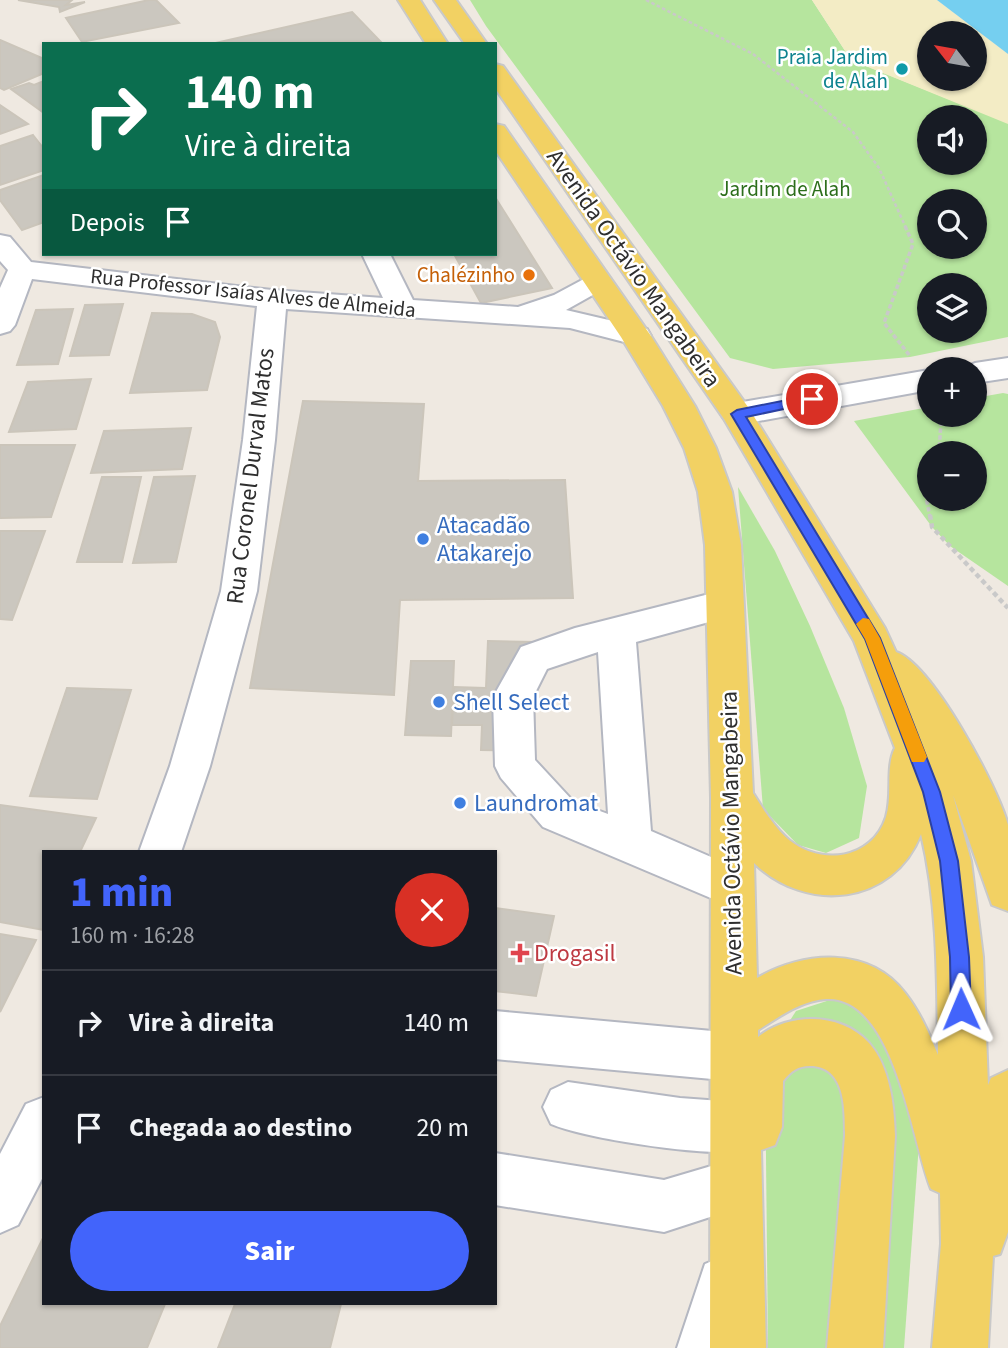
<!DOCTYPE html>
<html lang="pt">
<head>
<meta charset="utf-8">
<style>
  :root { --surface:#171b24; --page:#20242c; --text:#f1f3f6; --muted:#9ea1a6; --line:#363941; --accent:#4264fb }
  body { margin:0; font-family:"Source Sans 3",sans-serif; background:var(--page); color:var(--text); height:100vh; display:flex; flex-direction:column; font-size:26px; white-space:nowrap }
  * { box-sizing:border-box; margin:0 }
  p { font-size:23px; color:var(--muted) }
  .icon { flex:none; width:38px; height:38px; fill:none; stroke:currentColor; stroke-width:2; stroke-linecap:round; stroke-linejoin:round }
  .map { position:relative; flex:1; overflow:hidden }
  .drawer { position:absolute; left:42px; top:850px; width:455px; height:455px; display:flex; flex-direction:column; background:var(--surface); border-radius:0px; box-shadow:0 2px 5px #0004 }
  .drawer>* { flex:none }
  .hud { position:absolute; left:42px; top:42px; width:455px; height:214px; border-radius:0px; box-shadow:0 2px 5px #0004; background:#0b6e4f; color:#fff; overflow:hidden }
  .needle { width:46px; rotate:301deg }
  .fabs { position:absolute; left:917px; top:21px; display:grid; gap:14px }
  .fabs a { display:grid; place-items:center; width:70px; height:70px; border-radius:50%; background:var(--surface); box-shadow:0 2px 5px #0004; font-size:35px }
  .pin { position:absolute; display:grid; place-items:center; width:60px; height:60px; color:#fff; margin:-30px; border:4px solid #fff; border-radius:50%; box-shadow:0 2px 7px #0007 }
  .me { position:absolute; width:77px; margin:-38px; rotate:359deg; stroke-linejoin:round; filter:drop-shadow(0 0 5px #0008) }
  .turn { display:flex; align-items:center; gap:24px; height:147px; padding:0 28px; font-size:32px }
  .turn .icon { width:91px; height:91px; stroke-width:2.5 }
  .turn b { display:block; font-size:49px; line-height:60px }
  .then { display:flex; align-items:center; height:66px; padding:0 28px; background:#0003; gap:14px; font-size:26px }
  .round { display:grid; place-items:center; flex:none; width:74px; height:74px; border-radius:37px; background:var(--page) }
  .summary { display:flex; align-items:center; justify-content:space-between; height:119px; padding:0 28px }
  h1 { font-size:42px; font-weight:800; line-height:52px; color:var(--accent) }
  .action { display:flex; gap:14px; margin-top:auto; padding:14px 28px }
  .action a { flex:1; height:80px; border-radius:42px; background:var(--accent); color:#fff; font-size:28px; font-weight:800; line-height:80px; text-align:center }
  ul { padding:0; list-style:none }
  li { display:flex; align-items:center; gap:21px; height:105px; padding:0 28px; border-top:2px solid var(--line) }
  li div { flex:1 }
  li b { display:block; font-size:26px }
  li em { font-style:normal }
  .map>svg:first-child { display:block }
</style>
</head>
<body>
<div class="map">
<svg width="1008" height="1348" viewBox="0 0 1008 1348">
  <rect width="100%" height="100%" fill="#efe9e1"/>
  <g fill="#b6e59e" fill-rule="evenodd">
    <path d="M470,0h342l39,60 157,63v214l-98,20 -137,12 -43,-11 -244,-332zM929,117h46v46h-46zM929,201h46v46h-46zM929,285h46v46h-46z"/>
    <path d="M1003,393l5,1v192l-58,-40 -18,-19 -78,-106 75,-14v8h46v-17zM929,453h46v46h-46z"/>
    <path d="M738,487l37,64 35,75 34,82 23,78 -8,52 -33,15 -28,-8 -35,-36z"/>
    <path d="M842,996l45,24 33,110 -16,218h-136l-3,-288 31,-49z"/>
  </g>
  <path fill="#f3ecc5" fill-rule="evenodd" d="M812,0h125l71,54v70l-157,-64zM929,33h46v46h-46z"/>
  <path fill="#75cff0" d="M937,0h71v54z"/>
  <g fill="#cbc7bf" stroke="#cbc5ba" stroke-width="2">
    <path d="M18,0h54l-6,5 19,-3 -25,10 -1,-5z"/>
    <path d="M149,0h7l23,23 -97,19 -16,-24z"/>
    <path d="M352,12l28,29 -169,3z"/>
    <path d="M0,40l44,19v14l-40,17 -4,-2z"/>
    <path d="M44,81v32l-33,-24 18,-6 5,2z"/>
    <path d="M0,105l28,19 -28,10z"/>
    <path d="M33,135l11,14v21l-44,15v-39z"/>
    <path d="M44,175v47l-22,8 -22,-30v-10z"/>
    <path d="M495,197l57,91 -71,15 -27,-49h41z"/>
    <path d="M123,304l-14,51 -39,1 15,-51z"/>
    <path d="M73,309l-15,55 -41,1 19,-55z"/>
    <path d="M152,313l40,1 23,8 5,15 -13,53 -77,3z"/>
    <path d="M91,379l-15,50 -67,3 19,-50z"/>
    <path d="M303,401l121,3 -6,77 147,-1 8,118 -173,2 -6,95 -144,-7z"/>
    <path d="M191,428l-9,41 -91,4 13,-42z"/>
    <path d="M0,445h75l-24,72 -51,1z"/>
    <path d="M195,476l-19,86 -43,1 21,-86z"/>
    <path d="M102,477h39l-19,85h-45z"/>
    <path d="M0,531h45l-33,89 -12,-1z"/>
    <path d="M488,641l47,1 -1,109 -53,-1 1,-25h-30l2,-38 32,1z"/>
    <path d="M411,661h43l-3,75 -46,-1z"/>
    <path d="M67,688l64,2 -34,109 -67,-3z"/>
    <path d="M0,805l96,13 -16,34h-36v78l-44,-8z"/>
    <path d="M495,908l59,8 -18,80 -41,-5z"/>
    <path d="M0,934l36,6 -36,72z"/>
    <path d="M44,1236v68h121l-18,44h-147v-22z"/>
    <path d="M235,1304h106l-11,44h-112z"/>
  </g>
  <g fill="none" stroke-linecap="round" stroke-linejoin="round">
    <defs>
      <g id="minor">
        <path d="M0,235l10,2 21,25 241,28 111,8 -21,-44h28l23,46 105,7 36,-12 43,-23 10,3 4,6 -4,6 -41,23 81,19 4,7 -4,7 -11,2 -66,-17 -284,-19 -11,131 -18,151 -47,175 -29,86h-42l31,-86 51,-175 22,-151 14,-134 -225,-27 -17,46 -5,6 -10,3v-46l8,-18 -8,-9z"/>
        <path d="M1008,358v20l-33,5v-14h-13l13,-6z"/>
        <path d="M929,370v20l-192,35 -11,-4 -5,-7 5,-7 11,-4z"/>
        <path d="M725,590l13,4 5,10 -5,10 -102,28 15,189 97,42 6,14 -6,14 -16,6 -189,-80 -42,-49 -6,-12 -2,-69 28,-50 54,-19zM598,652l10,162 -35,-13 -38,-41 -2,-63 14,-28z"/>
        <path d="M495,1011l239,22 17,7 7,17 -7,17 -17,7 -239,-22z"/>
        <path d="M568,1082l112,16 55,4 18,7 7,18 -7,18c-7,2 -14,6 -21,7 -40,2 -145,-13 -181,-28l-8,-17 8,-17z"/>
        <path d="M44,1097v78l-26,50 -18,8v-79l26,-50z"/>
        <path d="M495,1153l169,27 71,-21 18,8 8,18 -8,18 -89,29 -169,-27z"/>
        <path d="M724,1256l19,8 8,19 -18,65h-56l28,-84z"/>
      </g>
      <g id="major">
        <path d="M398,0h22l28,44h-22z"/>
        <path d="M434,0h22l31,44h-22z"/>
        <path d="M495,64l8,2 245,341 137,221 11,24c36,12 102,135 112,173 0,23 0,61 0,86l-16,-6 -39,-110 18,66 12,96 5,128 3,-7 17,-8v162l-8,22 -7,2 -5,92h-56l9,-104 -1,-51 -9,-4c-19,-46 -36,-194 -105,-190 -26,2 -47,18 -68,31v7c31,-25 83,-25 111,6 21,24 25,62 26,93l-12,212h-56l18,-212c0,-26 1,-70 -35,-70 -12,0 -19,5 -27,15l-1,46 -7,18 -14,5 5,198h-56l1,-551 -6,-252 -7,-53 -14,-44 -21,-42 -42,-69 -126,-187v-26l9,2 147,210 44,70 21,42 16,44 9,53 12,248c10,16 21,34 36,47 32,26 83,20 97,-23 7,-23 -1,-49 9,-69l-41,-107 -130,-222 -229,-331zM921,834c17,72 16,147 17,221 -9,-22 -18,-43 -33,-62 -36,-47 -102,-42 -148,-15l-3,-115c53,51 139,42 167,-29z"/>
      </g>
    </defs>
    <use href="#minor" stroke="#b4b7c1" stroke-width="4"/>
    <use href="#major" stroke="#c9c9c9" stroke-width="4"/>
    <path stroke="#c9c9c9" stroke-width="2.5" stroke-dasharray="3.5 2.5" stroke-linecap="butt" d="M646,0l107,54 100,78 26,36 27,60"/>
    <g stroke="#c9c9c9" stroke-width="3.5" stroke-dasharray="4.5 2.5" stroke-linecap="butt">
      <path d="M905,226l8,18 -29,79 26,33"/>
      <path d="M938,415l3,6 -2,32"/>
      <path d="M929,480l-4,12 5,25"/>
    </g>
    <path stroke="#c9c9c9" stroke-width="4.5" stroke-dasharray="5 3.5" stroke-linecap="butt" d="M930,515l2,12 76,81"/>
    <use href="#minor" fill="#fff" fill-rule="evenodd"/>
    <use href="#major" fill="#f2d163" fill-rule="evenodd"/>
  </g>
  <path fill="#4264fb" stroke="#2b41a3" stroke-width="2" d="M812,395l5,1v6l-71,15 134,221 60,154 18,69 11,96 2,52 -3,7 -7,3 -7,-3 -3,-7 -1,-52 -10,-96 -17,-69 -58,-153 -134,-225 6,-4z"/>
  <path fill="#f59e0b" d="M863,618l6,1 11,19 47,119 -3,5h-12l-2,-5 -45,-118 -9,-15z"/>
  <circle fill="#0f9aa8" stroke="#fff" stroke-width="2.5" cx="902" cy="69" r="7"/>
  <circle fill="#e8710a" stroke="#fff" stroke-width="2.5" cx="529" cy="275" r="7"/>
  <g fill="#3f7fe0" stroke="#fff" stroke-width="2.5">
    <circle cx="423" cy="539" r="7"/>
    <circle cx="439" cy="702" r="7"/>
    <circle cx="460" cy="803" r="7"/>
  </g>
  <path fill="#e0444e" stroke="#fff" stroke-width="2.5" d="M516.5 942.5h7v7h7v7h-7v7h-7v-7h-7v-7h7z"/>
  <g text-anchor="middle" stroke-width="5" stroke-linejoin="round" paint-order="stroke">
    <g font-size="21" fill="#0d838f" stroke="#fff" text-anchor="end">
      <text x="888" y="64">Praia Jardim<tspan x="888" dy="24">de Alah</tspan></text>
    </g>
    <g font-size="21" fill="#2c6e1b" stroke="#fff">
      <text x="785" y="196">Jardim de Alah</text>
    </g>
    <g font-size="21" fill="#c56008" stroke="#fff" text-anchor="end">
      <text x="515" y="282">Chalézinho</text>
    </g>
    <g font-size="21" fill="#2e2e2e" stroke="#fff">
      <text transform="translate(253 293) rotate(6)" y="7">Rua Professor Isaías Alves de Almeida</text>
    </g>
    <g font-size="24" fill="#2e2e2e" stroke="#fff">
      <text transform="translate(634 268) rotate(55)" y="8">Avenida Octávio Mangabeira</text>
      <text transform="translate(250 476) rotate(-83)" y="8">Rua Coronel Durval Matos</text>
      <text transform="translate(731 833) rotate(-91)" y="8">Avenida Octávio Mangabeira</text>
    </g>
    <g font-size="24" fill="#366cbe" stroke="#fff" text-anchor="start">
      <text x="437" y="533">Atacadão<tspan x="437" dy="28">Atakarejo</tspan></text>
      <text x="453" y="710">Shell Select</text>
      <text x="474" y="811">Laundromat</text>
    </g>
    <g font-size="24" fill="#be3a42" stroke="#fff" text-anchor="start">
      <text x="534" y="961">Drogasil</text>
    </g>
  </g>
</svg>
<div class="fabs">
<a><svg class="needle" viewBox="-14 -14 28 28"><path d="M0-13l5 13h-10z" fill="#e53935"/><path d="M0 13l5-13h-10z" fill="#9ea1a6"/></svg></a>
<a><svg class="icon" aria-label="sound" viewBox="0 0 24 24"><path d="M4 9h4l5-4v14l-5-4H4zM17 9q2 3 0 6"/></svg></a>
<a><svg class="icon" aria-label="search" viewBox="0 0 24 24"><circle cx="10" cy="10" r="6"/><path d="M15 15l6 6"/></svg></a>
<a><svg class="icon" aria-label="layers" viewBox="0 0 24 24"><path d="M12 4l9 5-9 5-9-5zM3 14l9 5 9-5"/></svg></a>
<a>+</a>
<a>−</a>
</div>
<div class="pin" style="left:812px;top:399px;background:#d93025"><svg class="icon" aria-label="arrive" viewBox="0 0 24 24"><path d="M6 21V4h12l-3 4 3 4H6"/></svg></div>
<svg class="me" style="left:961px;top:1009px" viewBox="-20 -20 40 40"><path d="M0-17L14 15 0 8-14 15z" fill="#4264fb" stroke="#fff" stroke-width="4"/></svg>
<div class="hud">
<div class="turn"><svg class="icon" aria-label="right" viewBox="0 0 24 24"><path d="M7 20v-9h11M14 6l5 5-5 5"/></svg><div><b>140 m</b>Vire à direita</div></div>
<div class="then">Depois<svg class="icon" aria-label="arrive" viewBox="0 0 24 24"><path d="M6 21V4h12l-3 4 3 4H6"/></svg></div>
</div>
<section class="drawer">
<div class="summary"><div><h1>1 min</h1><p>160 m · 16:28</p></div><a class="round" style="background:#d93025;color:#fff"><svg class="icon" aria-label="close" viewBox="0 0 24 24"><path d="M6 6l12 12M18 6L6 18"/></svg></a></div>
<ul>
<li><svg class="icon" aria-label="right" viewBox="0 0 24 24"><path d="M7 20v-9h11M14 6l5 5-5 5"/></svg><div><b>Vire à direita</b></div><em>140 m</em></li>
<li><svg class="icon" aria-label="arrive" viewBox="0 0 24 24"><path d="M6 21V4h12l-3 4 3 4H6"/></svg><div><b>Chegada ao destino</b></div><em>20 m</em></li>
</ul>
<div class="action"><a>Sair</a></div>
</section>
</div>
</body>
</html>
